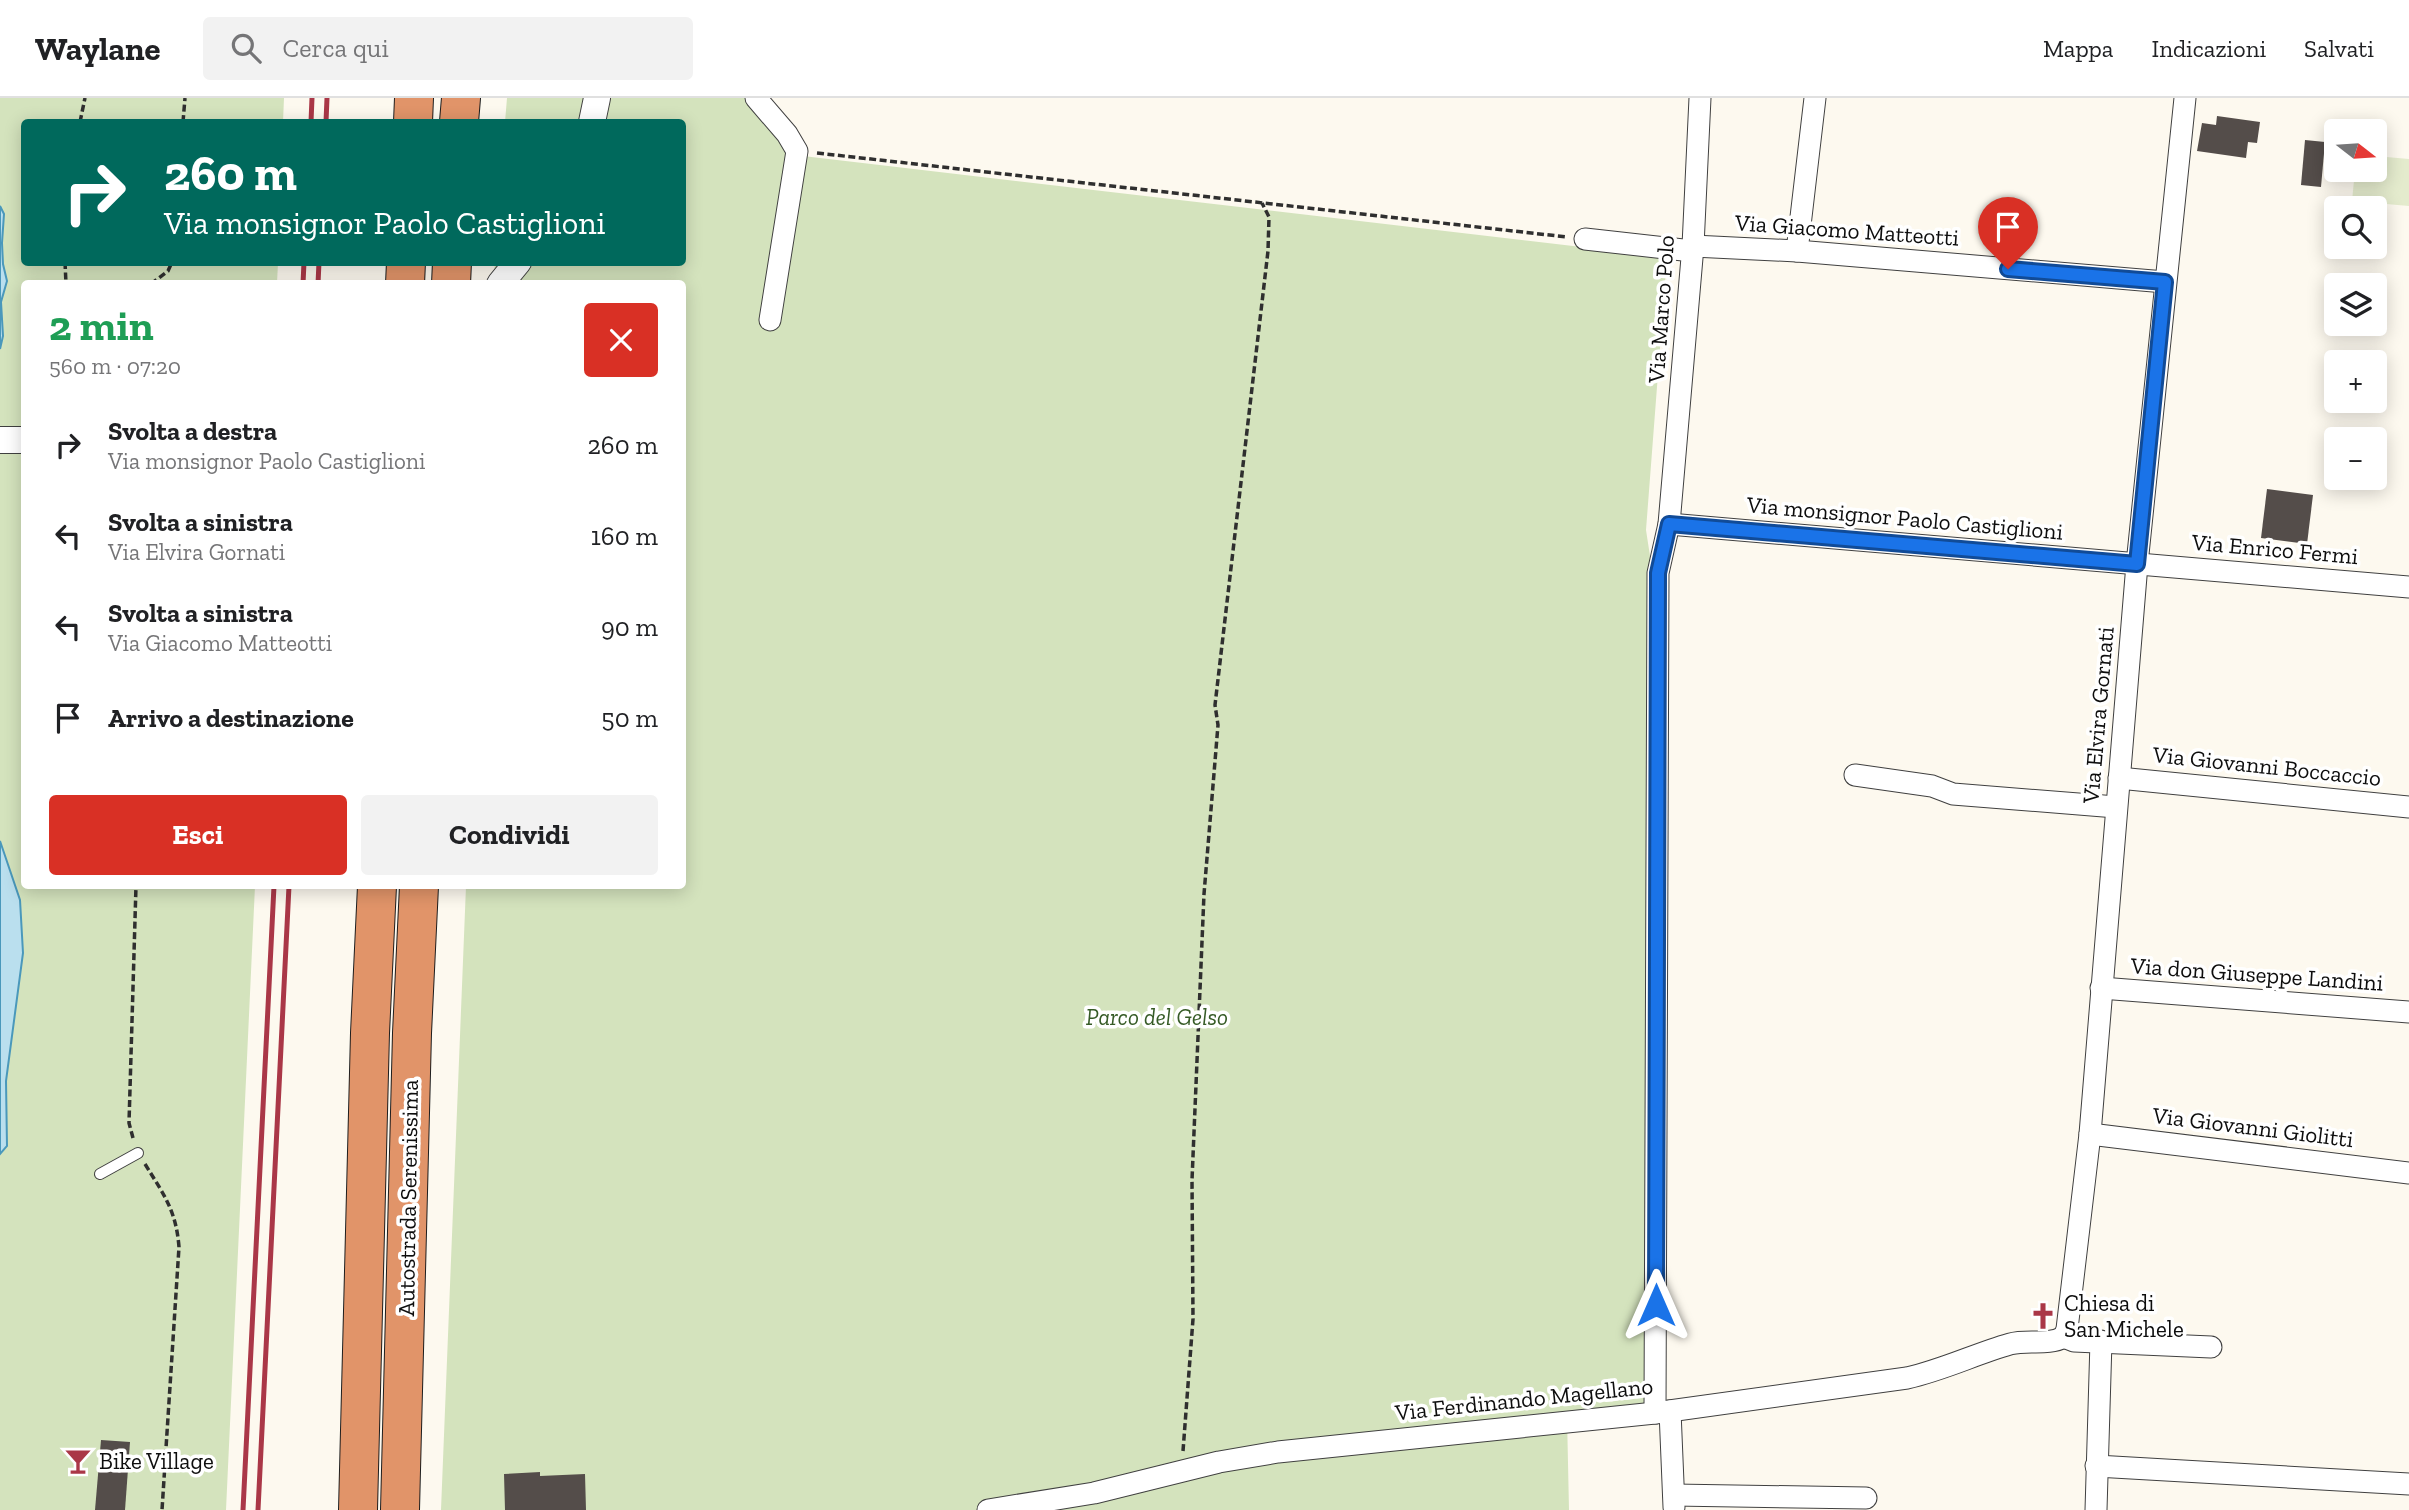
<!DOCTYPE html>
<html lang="it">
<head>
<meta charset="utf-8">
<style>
  :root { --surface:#fff; --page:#f2f2f2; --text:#202124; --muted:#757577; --line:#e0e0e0; --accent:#d93025 }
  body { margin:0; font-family:"Zilla Slab",serif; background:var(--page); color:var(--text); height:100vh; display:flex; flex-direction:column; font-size:26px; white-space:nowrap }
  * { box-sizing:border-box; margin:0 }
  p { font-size:23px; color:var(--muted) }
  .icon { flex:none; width:38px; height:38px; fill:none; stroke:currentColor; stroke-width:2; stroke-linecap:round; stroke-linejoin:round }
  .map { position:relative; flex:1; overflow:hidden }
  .drawer { position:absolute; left:21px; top:182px; width:665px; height:609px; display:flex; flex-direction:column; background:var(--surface); border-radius:7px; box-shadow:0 4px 18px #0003 }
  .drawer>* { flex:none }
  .banner { position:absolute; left:21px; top:21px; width:665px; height:147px; border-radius:7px; box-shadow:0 4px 18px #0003; background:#00695c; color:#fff; overflow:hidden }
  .needle { width:46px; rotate:107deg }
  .controls { position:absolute; left:2324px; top:21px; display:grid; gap:14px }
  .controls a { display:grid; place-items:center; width:63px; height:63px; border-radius:7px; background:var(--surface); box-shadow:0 4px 18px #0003; font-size:35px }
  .pin { position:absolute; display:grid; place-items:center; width:60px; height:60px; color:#fff; margin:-72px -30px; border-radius:50% 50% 50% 0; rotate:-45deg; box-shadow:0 0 7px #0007 }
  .pin .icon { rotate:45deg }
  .me { position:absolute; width:77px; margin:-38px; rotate:0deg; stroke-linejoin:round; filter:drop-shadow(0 0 5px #0008) }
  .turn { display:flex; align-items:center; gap:24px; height:147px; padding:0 28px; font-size:32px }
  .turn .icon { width:91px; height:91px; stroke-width:2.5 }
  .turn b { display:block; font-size:49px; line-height:60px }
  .round { display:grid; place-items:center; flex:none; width:74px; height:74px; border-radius:7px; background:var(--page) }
  .headline { display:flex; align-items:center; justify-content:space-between; height:119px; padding:0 28px }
  h1 { font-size:42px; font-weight:700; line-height:52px; color:#1e9e55 }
  .button { display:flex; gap:14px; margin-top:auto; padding:14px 28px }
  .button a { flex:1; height:80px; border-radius:7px; background:var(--accent); color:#fff; font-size:28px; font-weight:700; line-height:80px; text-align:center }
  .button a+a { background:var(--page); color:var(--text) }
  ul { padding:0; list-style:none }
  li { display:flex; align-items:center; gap:21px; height:91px; padding:0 28px }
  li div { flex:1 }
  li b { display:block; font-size:26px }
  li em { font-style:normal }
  header { display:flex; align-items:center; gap:42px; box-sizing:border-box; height:98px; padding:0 35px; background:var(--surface); border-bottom:2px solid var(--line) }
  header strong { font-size:33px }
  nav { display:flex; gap:38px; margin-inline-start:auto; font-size:24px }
  .search { width:490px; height:63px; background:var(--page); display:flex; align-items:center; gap:18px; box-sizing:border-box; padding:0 24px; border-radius:7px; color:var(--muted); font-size:26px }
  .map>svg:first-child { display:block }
</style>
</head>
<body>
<header>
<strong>Waylane</strong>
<div class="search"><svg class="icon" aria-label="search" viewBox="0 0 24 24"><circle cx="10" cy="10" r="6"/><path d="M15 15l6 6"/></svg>Cerca qui</div>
<nav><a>Mappa</a><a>Indicazioni</a><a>Salvati</a></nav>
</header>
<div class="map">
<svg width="2409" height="1412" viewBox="0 0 2409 1412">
  <rect width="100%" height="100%" fill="#fdf9ef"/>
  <g fill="#d4e3bd">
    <path d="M0,0h284l-1,24h-259v140l254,1 -1,20 -253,1v602h231l-29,624h-226z"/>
    <path d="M507,0h238l58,58 864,101 -21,273 6,39 -3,835 -82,12 2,94h-1128l25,-624h216v-602l-189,-1 2,-20 187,-1v-140h-177z"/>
  </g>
  <path fill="#e4ebcd" d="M2375,58l34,3v47l-57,-5 3,-31h20z"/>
  <g fill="#badfee" stroke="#4a98bb" stroke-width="2">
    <path d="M0,108l4,8 -2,29 1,21 4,17 -6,21 2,34 -3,13z"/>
    <path d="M0,743l20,59 3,53 -17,128 1,65 -7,8z"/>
  </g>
  <g fill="#544d4a">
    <path d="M2217,18l43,6 -3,21 -9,-1 -2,16 -49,-7 5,-28 14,2z"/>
    <path d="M2305,42l20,2 -4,45 -20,-2z"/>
    <path d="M2267,391l46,6 -6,49 -46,-6z"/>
    <path d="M101,1342l29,2 -5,68h-30z"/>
    <path d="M540,1374v4l45,-2 1,36h-81l-1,-36z"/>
  </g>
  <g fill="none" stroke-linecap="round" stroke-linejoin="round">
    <defs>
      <path id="service" d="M100,1076l38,-21"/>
      <g id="minor">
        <path d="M756,0l31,36 10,17 -27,169"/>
        <path d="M1585,141l107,12"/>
        <path d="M1693,148l104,5 368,31"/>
        <path d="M1797,153l18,-153"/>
        <path d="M1669,426l740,63"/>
        <path d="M1855,677l77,11 21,8 163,13"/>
        <path d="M2119,680l290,29"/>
        <path d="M2101,890l308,24"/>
        <path d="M2090,1036l319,39"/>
        <path d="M2064,1239l3,-8 23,-195 47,-570 48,-466"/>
        <path d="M2064,1239l10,4 137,6"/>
        <path d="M1670,1313l4,96"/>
        <path d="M1655,1315l3,-840 11,-49 24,-278 7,-148"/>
        <path d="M2096,1368l313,18"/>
        <path d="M1674,1397l192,3"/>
        <path d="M988,1412l106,-17 125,-31 59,-10 377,-39 252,-35c36,-8 68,-24 103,-34 18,-5 37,2 54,-7"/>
        <path d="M2096,1412l5,-169"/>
      </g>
      <g id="tertiary">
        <path d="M592,24l5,-24"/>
        <path d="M500,186l18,-22"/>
        <path d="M0,342h24"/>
      </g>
      <g id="motorway">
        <path d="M413,24l1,-24"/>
        <path d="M459,24l2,-24"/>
        <path d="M405,186l1,-22"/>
        <path d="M451,186l1,-22"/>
        <path d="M358,1412l12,-477 7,-147"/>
        <path d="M400,1412l12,-477 7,-147"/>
      </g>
    </defs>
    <use href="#service" stroke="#404040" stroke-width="12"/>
    <use href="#minor" stroke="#404040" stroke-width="23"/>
    <use href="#tertiary" stroke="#404040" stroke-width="28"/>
    <use href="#motorway" stroke="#1e1e1e" stroke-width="40"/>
    <g stroke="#2f2f2f" stroke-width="3.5" stroke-dasharray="7 3.5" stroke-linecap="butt">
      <path d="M80,24l5,-24"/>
      <path d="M183,24l2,-24"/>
      <path d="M817,55l750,84"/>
      <path d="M65,164l1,22"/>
      <path d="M151,186l17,-13 4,-9"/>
      <path d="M133,1040l-4,-15 7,-237"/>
      <path d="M145,1066c19,31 31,46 34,83l-17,263"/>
      <path d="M1183,1353l10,-132 -1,-139 12,-286 14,-169 -3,-20 53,-454 1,-34 -7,-14"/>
    </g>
    <use href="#service" stroke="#fff" stroke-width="10"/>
    <use href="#minor" stroke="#fff" stroke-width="21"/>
    <use href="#tertiary" stroke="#fff" stroke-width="26"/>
    <use href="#motorway" stroke="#e19469" stroke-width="38"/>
    <g stroke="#aa3747" stroke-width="5">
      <path d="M311,24l1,-24"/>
      <path d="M326,24l1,-24"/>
      <path d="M303,186l1,-22"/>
      <path d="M318,186l1,-22"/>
      <path d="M243,1412l31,-624"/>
      <path d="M258,1412l31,-624"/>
    </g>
  </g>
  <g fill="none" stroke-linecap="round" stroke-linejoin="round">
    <defs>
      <path id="route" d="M1656,1207l2,-732 11,-49 468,40 28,-282 -157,-13"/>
    </defs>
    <use href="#route" stroke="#114b97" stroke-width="18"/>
    <use href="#route" stroke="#1a73e8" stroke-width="12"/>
  </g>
  <defs>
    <symbol id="church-bare" viewBox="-9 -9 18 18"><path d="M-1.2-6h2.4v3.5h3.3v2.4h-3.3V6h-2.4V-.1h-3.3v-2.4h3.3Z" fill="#aa3747" stroke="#fff" stroke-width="2.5" paint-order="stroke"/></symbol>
    <symbol id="bar-bare" viewBox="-9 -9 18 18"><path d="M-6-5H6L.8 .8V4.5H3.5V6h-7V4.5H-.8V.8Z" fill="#aa3747" stroke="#fff" stroke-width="2.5" paint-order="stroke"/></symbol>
  </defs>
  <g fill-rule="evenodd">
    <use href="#church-bare" x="2024" y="1199" width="38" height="38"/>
    <use href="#bar-bare" x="59" y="1344" width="38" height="38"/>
  </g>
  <g text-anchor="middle" stroke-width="7" stroke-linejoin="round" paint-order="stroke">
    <g font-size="23" fill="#0d0d0d" stroke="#fff">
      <text transform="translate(1847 132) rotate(4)" y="8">Via Giacomo Matteotti</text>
      <text transform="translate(1661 211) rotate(-86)" y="8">Via Marco Polo</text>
      <text transform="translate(1905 420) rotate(5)" y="8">Via monsignor Paolo Castiglioni</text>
      <text transform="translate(2275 451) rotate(5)" y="8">Via Enrico Fermi</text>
      <text transform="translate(2098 617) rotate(-85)" y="8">Via Elvira Gornati</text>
      <text transform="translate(2267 668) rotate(6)" y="8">Via Giovanni Boccaccio</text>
      <text transform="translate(2257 876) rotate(4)" y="8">Via don Giuseppe Landini</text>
      <text transform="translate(2253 1029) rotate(7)" y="8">Via Giovanni Giolitti</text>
      <text transform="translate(408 1100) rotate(-89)" y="8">Autostrada Serenissima</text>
      <text transform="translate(1524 1301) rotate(-6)" y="8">Via Ferdinando Magellano</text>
    </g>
    <g font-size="23" font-style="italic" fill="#365b26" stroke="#fff">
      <text x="1157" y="927">Parco del Gelso</text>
    </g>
    <g font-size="23" fill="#0d0d0d" stroke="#fff" text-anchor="start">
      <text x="2064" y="1213">Chiesa di<tspan x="2064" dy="26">San Michele</tspan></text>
      <text x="99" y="1371">Bike Village</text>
    </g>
  </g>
</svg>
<div class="controls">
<a><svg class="needle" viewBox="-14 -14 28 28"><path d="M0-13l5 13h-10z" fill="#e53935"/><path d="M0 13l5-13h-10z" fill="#757577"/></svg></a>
<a><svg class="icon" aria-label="search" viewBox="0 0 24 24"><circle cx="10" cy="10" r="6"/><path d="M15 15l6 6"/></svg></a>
<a><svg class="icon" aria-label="layers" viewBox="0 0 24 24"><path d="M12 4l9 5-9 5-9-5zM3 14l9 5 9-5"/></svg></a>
<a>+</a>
<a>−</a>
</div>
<div class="pin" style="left:2008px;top:171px;background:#d93025"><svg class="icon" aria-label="arrive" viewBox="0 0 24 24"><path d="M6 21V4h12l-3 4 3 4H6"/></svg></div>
<svg class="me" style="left:1656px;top:1207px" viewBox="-20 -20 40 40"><path d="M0-17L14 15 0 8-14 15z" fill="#1a73e8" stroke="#fff" stroke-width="4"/></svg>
<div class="banner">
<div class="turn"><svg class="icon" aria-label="right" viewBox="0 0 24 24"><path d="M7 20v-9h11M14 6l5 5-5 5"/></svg><div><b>260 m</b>Via monsignor Paolo Castiglioni</div></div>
</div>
<section class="drawer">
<div class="headline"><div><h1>2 min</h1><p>560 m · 07:20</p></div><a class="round" style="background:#d93025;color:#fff"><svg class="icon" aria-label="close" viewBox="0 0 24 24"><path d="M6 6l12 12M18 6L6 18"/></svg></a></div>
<ul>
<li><svg class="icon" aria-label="right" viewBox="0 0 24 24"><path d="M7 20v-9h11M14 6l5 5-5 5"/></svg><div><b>Svolta a destra</b><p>Via monsignor Paolo Castiglioni</p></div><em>260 m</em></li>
<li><svg class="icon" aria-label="left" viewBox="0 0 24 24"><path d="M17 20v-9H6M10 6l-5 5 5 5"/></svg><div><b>Svolta a sinistra</b><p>Via Elvira Gornati</p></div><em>160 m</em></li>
<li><svg class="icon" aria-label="left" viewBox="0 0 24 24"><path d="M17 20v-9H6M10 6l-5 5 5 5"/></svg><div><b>Svolta a sinistra</b><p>Via Giacomo Matteotti</p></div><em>90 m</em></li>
<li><svg class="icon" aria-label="arrive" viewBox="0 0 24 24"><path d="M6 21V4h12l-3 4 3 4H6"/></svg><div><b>Arrivo a destinazione</b></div><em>50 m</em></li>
</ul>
<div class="button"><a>Esci</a><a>Condividi</a></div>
</section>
</div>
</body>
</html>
